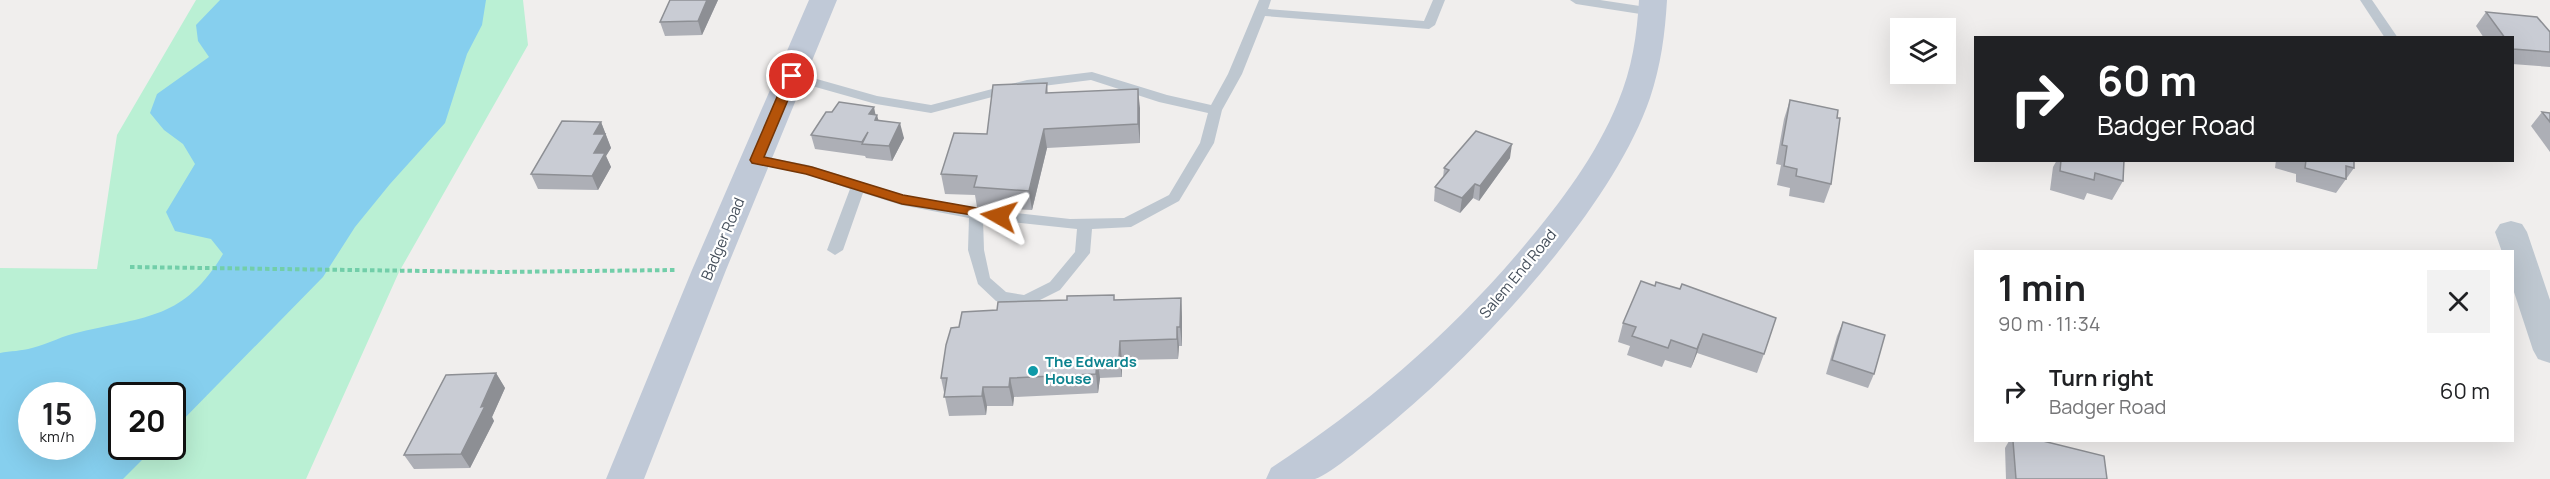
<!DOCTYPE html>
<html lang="en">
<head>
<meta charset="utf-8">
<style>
  :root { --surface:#fff; --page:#f2f2f2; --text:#202124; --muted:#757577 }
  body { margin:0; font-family:Manrope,sans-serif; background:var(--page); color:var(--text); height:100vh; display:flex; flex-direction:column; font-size:22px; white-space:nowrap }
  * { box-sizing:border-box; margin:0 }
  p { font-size:20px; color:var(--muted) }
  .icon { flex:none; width:33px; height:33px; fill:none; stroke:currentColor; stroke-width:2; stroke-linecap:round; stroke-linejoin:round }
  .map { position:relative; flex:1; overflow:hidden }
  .drawer { position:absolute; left:1974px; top:250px; width:540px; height:192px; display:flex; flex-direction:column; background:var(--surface); border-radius:0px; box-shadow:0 6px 24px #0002 }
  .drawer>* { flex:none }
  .banner { position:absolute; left:1974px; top:36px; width:540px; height:126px; border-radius:0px; box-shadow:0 6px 24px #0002; background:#202124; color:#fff; overflow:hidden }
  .buttons { position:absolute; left:1890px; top:18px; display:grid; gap:12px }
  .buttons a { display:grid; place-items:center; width:66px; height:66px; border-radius:0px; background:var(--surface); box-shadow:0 6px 24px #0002; font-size:30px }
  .speed { position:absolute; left:18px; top:382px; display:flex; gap:12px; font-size:30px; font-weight:700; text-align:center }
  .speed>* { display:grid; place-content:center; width:78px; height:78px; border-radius:50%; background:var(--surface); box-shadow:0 6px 24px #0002; line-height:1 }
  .speed small { font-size:15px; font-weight:400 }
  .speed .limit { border:3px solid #111; border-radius:9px; background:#fff; color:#111 }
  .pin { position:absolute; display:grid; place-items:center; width:51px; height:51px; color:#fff; margin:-26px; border:3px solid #fff; border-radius:50%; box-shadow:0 2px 6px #0007 }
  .me { position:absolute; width:66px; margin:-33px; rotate:276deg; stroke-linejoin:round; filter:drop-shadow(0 0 4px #0008) }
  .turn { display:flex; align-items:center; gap:21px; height:126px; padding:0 24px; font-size:27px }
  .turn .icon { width:78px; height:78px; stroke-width:2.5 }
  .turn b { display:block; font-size:42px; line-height:51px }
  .round { display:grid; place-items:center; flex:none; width:63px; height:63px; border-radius:0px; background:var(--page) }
  .headline { display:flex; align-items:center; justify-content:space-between; height:102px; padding:0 24px }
  h1 { font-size:36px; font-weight:700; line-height:45px }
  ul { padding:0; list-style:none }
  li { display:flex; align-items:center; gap:18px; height:78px; padding:0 24px }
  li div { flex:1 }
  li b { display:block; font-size:22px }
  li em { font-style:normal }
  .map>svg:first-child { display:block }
</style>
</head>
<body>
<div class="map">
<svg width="2550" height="479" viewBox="0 0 2550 479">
  <rect width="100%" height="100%" fill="#f0eeed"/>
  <path fill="#baf0d4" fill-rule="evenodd" d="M196,0h327l5,45 -129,227 -93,207h-306v-211l97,1 20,-134zM32,396h50v51h-50zM122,396h50v51h-50z"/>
  <path fill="#86cfee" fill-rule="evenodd" d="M220,0h266l-4,25 -15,29 -22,69 -55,61 -35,43 -32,50 -150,153 -1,-34h-50v51h33l-32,32h-123v-126c10,-2 22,-2 32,-5 16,-4 32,-13 48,-16 67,-16 104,-13 143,-78l-12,-15 -36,-8 -9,-19 29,-48 -12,-20 -19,-14 -14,-17 7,-19 52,-37 -11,-16 -2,-16zM32,396h50v51h-50z"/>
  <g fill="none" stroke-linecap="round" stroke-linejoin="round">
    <path stroke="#72cea9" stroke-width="4" stroke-dasharray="4.5 3" stroke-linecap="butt" d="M130,267l371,5 175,-2"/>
    <g fill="#bec7d0" fill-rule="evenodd">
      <path d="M1259,0h12l-3,9 156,12 9,-21h12l-10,25 -6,4 -164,-13 -23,58 -20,36 -8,33 -35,58 -48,26 -39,2 -2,24 -30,37 -34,17 -30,-6 -18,-17 -10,-34 1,-32 -68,-13 -38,-12 -20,57 -8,5 -8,-5 23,-61 -44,-15 -55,-11 -2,-3 7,-5 52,10 95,30 67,13 100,11 54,-1 45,-23 31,-52 8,-30 -49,-11 -68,-22 -64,8 -96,25 -55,-9 -89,-25 -2,-3 7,-4 85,24 54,9 96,-25 65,-8 75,23 44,10 17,-31zM983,219l94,10 -2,23 -25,30 -26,13 -18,-3 -16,-14 -6,-28z"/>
      <path d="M1570,0h30l53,8 6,4 -6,4 -77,-12z"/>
      <path d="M2360,0h12l26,38h-13z"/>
    </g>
    <path fill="#bec7d0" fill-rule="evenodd" d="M2511,221l11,3 5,8 23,68v63l-12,-4 -5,-9 -21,-64v-34h-10l-7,-20 5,-8z"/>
    <g fill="#c0c9d7" fill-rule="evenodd">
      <path d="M809,0h28l-111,270 -82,209h-38l86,-209z"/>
      <path d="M1639,0h28c-2,34 -6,65 -17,98 -38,111 -171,253 -261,327 -15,12 -58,49 -74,54 -13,0 -35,0 -49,0l5,-11c96,-63 179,-134 253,-222 37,-44 72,-90 94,-144 14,-33 19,-67 21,-102z"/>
    </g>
  </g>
  <g fill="#adafb6">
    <path d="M670,0h48l-16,35 -37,1 -5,-14z"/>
    <path d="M2486,12l64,20v35l-38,-3v-26h-28l-8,-12z"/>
    <path d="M1047,83l1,10 92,15v35l-93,5 -15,62 -55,-3 -2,-12 -30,-1 -4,-20z"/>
    <path d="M1790,100l41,84 -7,19 -35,-7 1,-8 -13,-3 4,-20 -5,-1 8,-45z"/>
    <path d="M832,112l44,3 3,6 25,17 -12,23 -26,-3 -1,-2 -50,-7 -4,-14z"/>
    <path d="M2542,112l8,1v39l-19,-26z"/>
    <path d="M601,122l10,26 -5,8 5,11 -13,23 -60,-1 -7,-15z"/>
    <path d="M1510,158l-31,43 -6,-3 -13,15 -26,-12 1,-14 8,-9 1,-10z"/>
    <path d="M2057,160h67l-1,21 -11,19 -25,-7 -3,7 -34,-10 3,-23z"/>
    <path d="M2276,160h78v8l-18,25 -40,-11v-8l-21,-6z"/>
    <path d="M1655,286l109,68 -7,19 -60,-20 -6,15 -26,-8 -3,7 -35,-12 3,-9 -12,-4 5,-19z"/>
    <path d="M1181,298l1,19v29h-3l-1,13 -56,1v17l-22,1 -2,15 -84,4 -1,9h-26l-1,9 -37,1 -8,-38 18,-51 38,-17 118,-10z"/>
    <path d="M1843,322l31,52 -6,14 -42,-14 11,-38z"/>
    <path d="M496,373l9,15 -13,29 2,4 -24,47 -56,1 -10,-14z"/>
    <path d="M2009,441h34l64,38h-101l-1,-31z"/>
  </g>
  <g fill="#8d8f94">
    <path d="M707,0h11l-16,35 -4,-14z"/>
    <path d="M1138,89l2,19v35l-2,-19z"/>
    <path d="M874,107l2,10 1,-2 4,15 -12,-16z"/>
    <path d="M601,122l10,26 -5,8 5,11 -13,23 -6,-14 2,-23v-19z"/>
    <path d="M900,123l4,15 -12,23 -3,-15z"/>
    <path d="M1044,129l3,19 -15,62 -3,-19z"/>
    <path d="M1512,144l-2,14 -31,43 1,-15z"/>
    <path d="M1475,184l-2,14 -13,15 2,-15z"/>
    <path d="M1181,298l1,19v29l-2,-19z"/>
    <path d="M1177,327l2,19 -1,13 -1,-20z"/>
    <path d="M1703,334l-6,19 -6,15 6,-19z"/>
    <path d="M1120,341l2,19v17l-3,-19z"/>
    <path d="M1097,358l3,20 -2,15 -2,-19z"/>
    <path d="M496,373l9,15 -13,29 2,4 -24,47 -9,-14z"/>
    <path d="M1010,378l4,19 -1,9 -4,-19z"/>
    <path d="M983,387l4,19 -1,9 -4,-19z"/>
  </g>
  <g fill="#c9ccd4" stroke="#8d8f94" stroke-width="1.5">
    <path d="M670,0h37l-9,21 -38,1z"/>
    <path d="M2486,12l51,5 13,15v20l-37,-3 -1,-11h-7z"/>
    <path d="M1047,83l-1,10 92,-4v35l-94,5 -15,62 -55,-4 3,-11 -36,-2 13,-41 33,1 6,-49z"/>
    <path d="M1790,100l48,10 -1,8h3l-9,66 -35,-8 1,-7 -13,-3 3,-20 -5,-1z"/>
    <path d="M839,102l35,5 -5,7 8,1 -2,5 25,3 -11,23 -27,-2 6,-12 -6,10 -51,-7 15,-23h6z"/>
    <path d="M2542,112l8,1v9z"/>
    <path d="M562,121l39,1 -7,12h11l-11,19h11l-13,23 -61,-2z"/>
    <path d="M1476,131l36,13 -32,42 -5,-2 -13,14 -27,-11 14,-17 -5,-2z"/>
    <path d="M2061,160h63l-1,21 -28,-8 -1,7 -34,-9z"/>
    <path d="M2306,160h48v8l-8,-2v13l-41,-11z"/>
    <path d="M1641,281l14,5 1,-4 24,7 2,-5 94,34 -12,36 -61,-20 -6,15 -26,-9 -3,8 -36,-12 4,-9 -13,-4z"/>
    <path d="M1114,295v5l67,-2 -1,29h-3v12l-57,2 -1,17h-22l-1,16 -86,4 -1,9h-26l-1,9 -38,1 3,-19h-6l5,-33 5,-17 8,-1 3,-15 35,-2 1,-8 69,-2v-4z"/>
    <path d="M1843,322l42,13 -11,39 -42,-14z"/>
    <path d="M496,373l-15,34 4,-1 -24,48 -57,1 42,-80z"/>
    <path d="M2013,441h30l61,15 3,23h-91z"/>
  </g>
  <path fill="#b45309" stroke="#753606" stroke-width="1.5" d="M792,73l6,3 -34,81 48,10 91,28 96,17 7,4 -2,4 -102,-16 -96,-30 -54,-11 -2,-3 36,-84z"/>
  <circle fill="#0f9aa8" stroke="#fff" stroke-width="2" cx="1033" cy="371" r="6"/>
  <g text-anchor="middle" stroke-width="4.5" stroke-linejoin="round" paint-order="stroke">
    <g font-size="15" fill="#454f5b" stroke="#fff">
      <text transform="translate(723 239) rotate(-67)" y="5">Badger Road</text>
      <text transform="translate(1518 274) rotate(-50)" y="5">Salem End Road</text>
    </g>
    <g font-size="15" font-weight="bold" fill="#0d838f" stroke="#fff" text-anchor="start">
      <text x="1045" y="367">The Edwards<tspan x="1045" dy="17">House</tspan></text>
    </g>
  </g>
</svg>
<div class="buttons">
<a><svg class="icon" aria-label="layers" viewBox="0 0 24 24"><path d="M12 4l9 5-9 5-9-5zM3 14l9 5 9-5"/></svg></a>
</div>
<div class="speed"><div>15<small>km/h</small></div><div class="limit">20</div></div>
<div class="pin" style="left:792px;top:76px;background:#d93025"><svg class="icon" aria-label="arrive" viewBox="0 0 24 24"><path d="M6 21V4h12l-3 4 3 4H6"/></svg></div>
<svg class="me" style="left:999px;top:216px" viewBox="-20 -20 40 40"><path d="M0-17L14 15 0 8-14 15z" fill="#b45309" stroke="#fff" stroke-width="4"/></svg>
<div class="banner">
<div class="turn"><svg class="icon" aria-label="right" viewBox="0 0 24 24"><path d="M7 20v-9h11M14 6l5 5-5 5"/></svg><div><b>60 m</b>Badger Road</div></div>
</div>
<section class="drawer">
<div class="headline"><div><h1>1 min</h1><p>90 m · 11:34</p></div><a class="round"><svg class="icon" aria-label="close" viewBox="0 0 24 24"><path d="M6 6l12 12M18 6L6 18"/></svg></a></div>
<ul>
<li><svg class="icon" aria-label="right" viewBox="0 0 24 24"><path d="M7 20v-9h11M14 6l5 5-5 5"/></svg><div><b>Turn right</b><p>Badger Road</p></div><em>60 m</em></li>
</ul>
</section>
</div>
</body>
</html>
